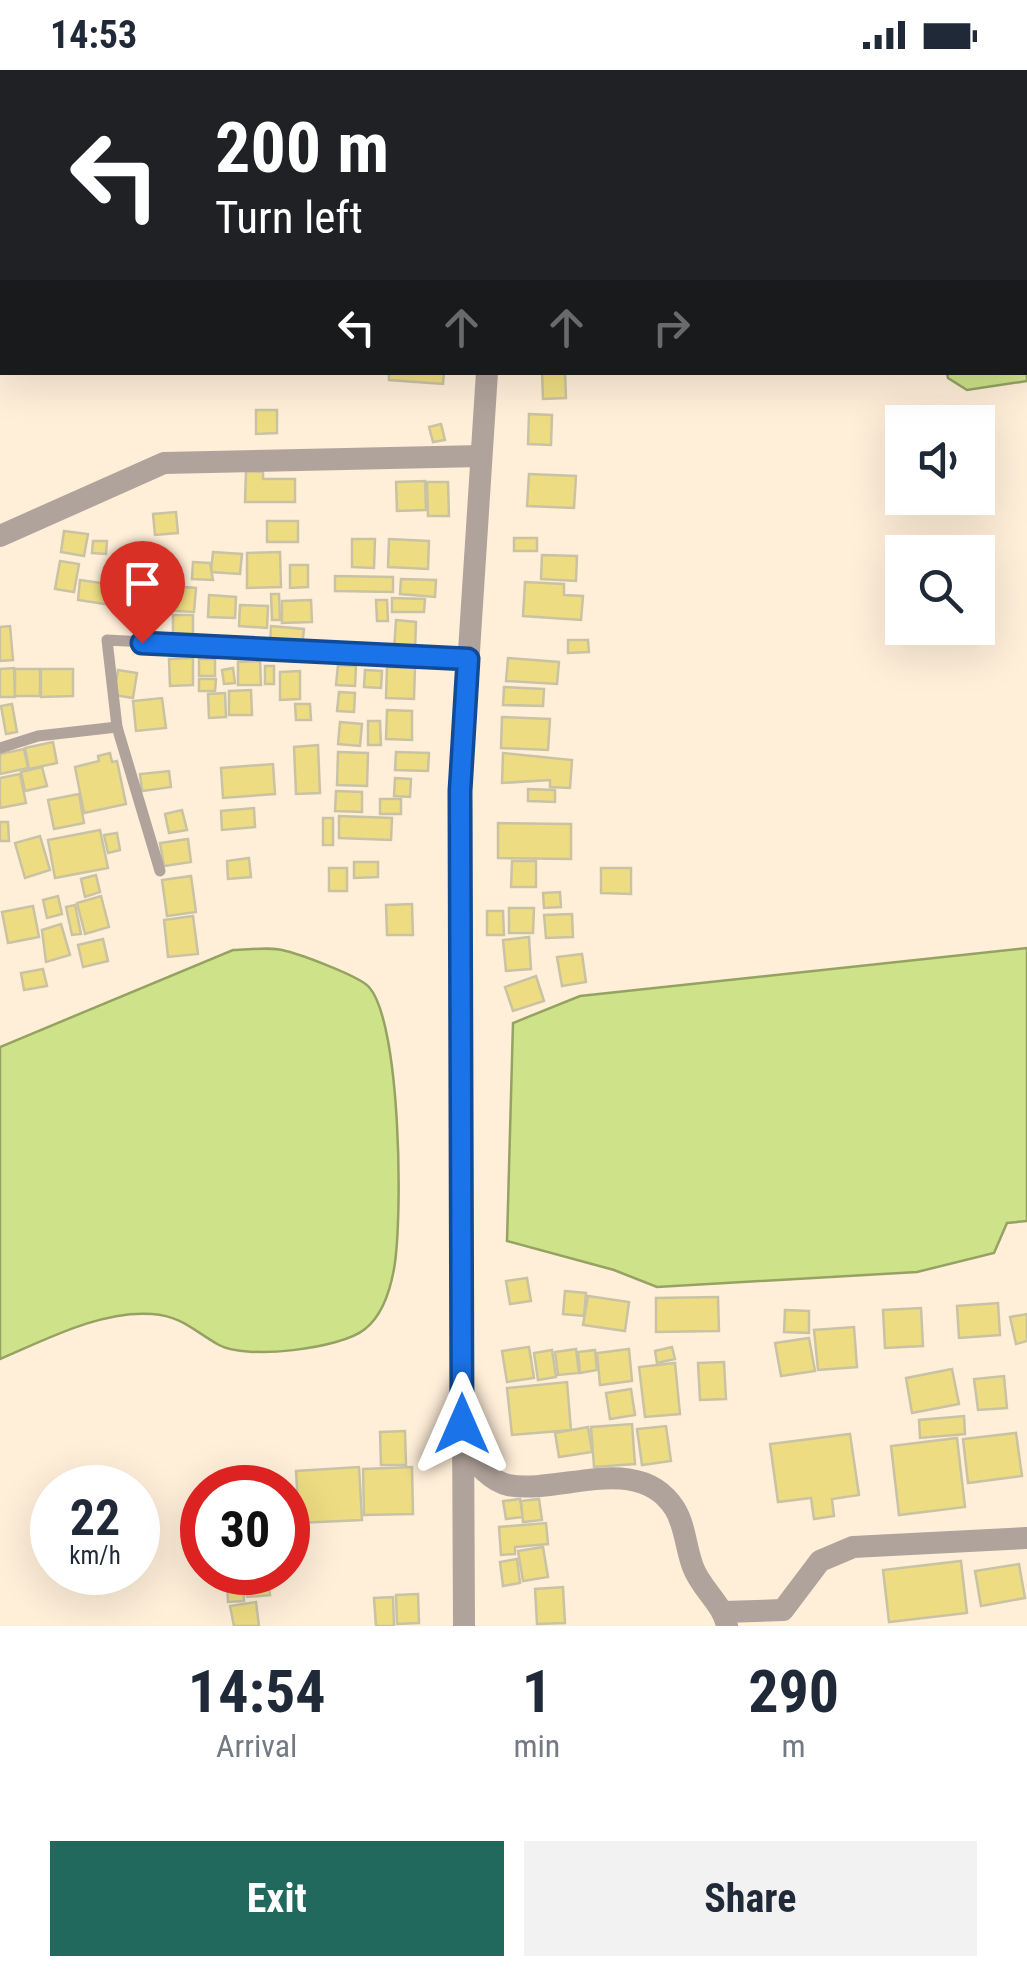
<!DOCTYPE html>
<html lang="en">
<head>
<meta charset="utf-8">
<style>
  :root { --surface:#fff; --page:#f2f2f3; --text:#1f2937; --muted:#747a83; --accent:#21685d }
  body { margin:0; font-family:"Roboto Condensed",sans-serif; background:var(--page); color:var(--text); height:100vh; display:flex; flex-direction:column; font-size:38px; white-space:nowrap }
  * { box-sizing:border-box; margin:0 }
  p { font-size:32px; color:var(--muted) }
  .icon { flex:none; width:55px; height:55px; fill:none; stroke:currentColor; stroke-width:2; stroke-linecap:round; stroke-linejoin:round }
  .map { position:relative; height:1556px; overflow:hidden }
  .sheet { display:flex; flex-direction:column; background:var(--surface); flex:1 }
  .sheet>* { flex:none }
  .guide { position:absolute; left:0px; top:0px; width:1028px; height:305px; box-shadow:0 10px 40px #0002; background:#202124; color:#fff; overflow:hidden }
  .controls { position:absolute; left:885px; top:335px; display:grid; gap:20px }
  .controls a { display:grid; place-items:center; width:110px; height:110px; border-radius:0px; background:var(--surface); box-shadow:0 10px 40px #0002; font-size:50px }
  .speed { position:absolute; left:30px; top:1395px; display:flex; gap:20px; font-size:50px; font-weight:700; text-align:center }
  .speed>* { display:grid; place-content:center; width:130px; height:130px; border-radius:50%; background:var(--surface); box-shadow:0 10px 40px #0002; line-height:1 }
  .speed small { font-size:25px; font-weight:400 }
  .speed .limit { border:15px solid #d22; background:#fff; color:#111 }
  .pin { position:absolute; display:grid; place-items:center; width:85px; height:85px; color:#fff; margin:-102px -42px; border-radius:50% 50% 50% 0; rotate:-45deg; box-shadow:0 0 10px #0007 }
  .pin .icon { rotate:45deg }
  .me { position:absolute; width:110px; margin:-55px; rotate:0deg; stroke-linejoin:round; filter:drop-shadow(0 0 8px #0008) }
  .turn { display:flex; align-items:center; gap:35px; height:210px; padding:0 50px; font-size:45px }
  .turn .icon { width:130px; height:130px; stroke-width:2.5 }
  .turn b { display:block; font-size:70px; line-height:85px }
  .lanes { display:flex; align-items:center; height:95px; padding:0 50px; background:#0003; justify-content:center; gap:50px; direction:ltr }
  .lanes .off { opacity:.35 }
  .eta { display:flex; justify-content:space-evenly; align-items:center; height:170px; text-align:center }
  .eta b { font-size:60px; font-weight:700; line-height:70px }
  .primary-button { display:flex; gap:20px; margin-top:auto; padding:20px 50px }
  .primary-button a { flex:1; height:115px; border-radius:0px; background:var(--accent); color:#fff; font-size:40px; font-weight:700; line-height:115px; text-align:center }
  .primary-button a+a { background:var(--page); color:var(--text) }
  .status { display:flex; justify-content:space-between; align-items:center; height:70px; padding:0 50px; background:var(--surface); direction:ltr }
  .status svg { height:28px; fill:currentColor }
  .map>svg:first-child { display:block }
</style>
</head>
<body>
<div class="status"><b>14:53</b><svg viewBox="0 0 49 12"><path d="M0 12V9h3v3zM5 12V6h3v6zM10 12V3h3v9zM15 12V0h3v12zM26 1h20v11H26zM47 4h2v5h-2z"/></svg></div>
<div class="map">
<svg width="1027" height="1556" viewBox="0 0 1027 1556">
  <rect width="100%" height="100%" fill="#ffefd9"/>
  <g fill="#cee28a" stroke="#96a262" stroke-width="2.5">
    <path d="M1025,139l2,172 -60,9 -19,-12 -1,-5 78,-1z"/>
    <path d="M1027,878v273l-20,2 -13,30 -77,19 -260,15 -43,-17 -107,-29 6,-218 67,-27z"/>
    <path d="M233,880c16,0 37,-4 53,1 16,4 73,25 83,36 32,36 34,231 25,282 -4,22 -11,46 -29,60 -24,20 -119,31 -146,16 -25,-14 -37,-29 -67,-31 -51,-4 -107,26 -152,45v-312z"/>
  </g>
  <g fill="#eedc82" stroke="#c9c3a4" stroke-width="2.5">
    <path d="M389,302h55l-1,12 -54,-4z"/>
    <path d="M542,302h23l1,26 -23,1z"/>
    <path d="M256,340h21v23l-21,1z"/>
    <path d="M529,344l23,1 -1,30 -23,-1z"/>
    <path d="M441,354l4,16 -12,2 -4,-15z"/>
    <path d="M246,401l17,1v7h32v23h-50z"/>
    <path d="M529,404l47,2 -2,32 -47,-2z"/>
    <path d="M425,411l1,29 -29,1 -1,-29z"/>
    <path d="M427,412h21l1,34h-21z"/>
    <path d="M176,442l2,21 -23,2 -2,-21z"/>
    <rect x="267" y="451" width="31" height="21"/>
    <path d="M64,461l24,3 -4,22 -23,-4z"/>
    <rect x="514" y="468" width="23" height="13"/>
    <path d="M352,469h23l-1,29 -22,-1z"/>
    <path d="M389,469l40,2 -1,28 -40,-2z"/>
    <path d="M93,471h14l-1,13 -14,-1z"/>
    <path d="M126,482l30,2 -1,25 -30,-1z"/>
    <path d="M213,482l29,2 -2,20 -29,-2z"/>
    <path d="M280,482l1,35 -34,1v-35z"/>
    <path d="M542,485l35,1 -1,25 -35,-2z"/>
    <path d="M60,491l19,3 -5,28 -19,-3z"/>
    <path d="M193,492l17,1 3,17 -21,-1z"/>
    <path d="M290,495h18v22l-18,1z"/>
    <path d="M335,506l58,1v15l-58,-1z"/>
    <path d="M401,509l35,1 -1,17 -35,-3z"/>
    <path d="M80,510l28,4 -3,20 -27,-4z"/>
    <path d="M525,512l39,2v11l19,1 -2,24 -58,-4z"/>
    <path d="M173,516l23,2 -2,24 -36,-2 1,-18h14z"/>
    <path d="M122,517l21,1 -1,17 -21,-1z"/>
    <path d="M271,524h8l1,26h-8z"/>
    <path d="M209,525l27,2 -1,21 -27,-1z"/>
    <path d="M392,528l33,1 -1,13h-32z"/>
    <path d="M311,530l1,22 -30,1v-22z"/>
    <path d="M376,530h11l1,21h-11z"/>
    <path d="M240,535l28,1 -1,22 -28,-2z"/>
    <rect x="173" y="545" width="20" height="23"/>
    <path d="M396,550l20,2 -1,29 -21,-1z"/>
    <path d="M10,556l3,34 -13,1v-34z"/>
    <path d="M271,556l33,3 -2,19 -32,-3z"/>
    <path d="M568,570h20l1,12 -21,1z"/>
    <path d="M193,588v27l-23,1 -1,-27z"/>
    <path d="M508,588l51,4 -2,22 -51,-3z"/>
    <rect x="199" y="589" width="16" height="17"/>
    <path d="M260,591l1,24h-23v-23z"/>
    <path d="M338,595l18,1 -1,20 -19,-1z"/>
    <rect x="265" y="596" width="9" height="18"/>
    <path d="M387,597l28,1 -1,31 -28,-1z"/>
    <path d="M14,598l1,29h-15v-28z"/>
    <path d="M233,598l2,15 -11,1 -2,-14z"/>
    <rect x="15" y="599" width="25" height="27"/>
    <path d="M41,599h32v27l-32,1z"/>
    <path d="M118,600l19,3 -4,25 -19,-3z"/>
    <path d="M365,600l17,1 -1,17 -17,-1z"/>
    <path d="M300,601v28l-20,1v-28z"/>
    <path d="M199,609h17l-1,12h-16z"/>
    <path d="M504,617l40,2 -1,17 -40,-1z"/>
    <path d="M251,620l1,25h-23v-24z"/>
    <path d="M339,622l16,1 -1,19 -17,-1z"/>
    <path d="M225,623l1,24 -17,1 -1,-24z"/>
    <path d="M162,628l4,30 -30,3 -3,-30z"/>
    <path d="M12,634l5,28 -11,2 -5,-28z"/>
    <path d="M295,634h15l1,16h-15z"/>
    <path d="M387,640l25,1v29l-26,-1z"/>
    <path d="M502,647l48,2 -2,31 -47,-2z"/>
    <path d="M368,651h12l1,24h-13z"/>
    <path d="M340,652l22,2 -2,22 -22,-2z"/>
    <path d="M53,672l4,21 -28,6 -4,-21z"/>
    <path d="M318,675l2,48 -24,1 -2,-47z"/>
    <path d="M24,679l4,19 -28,6v-20z"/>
    <path d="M338,682l30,1 -1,33 -30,-1z"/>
    <path d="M396,682l33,1 -1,18 -33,-1z"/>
    <path d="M110,683l2,9 5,-1 9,43 -42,9 -9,-46 24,-6 -1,-5z"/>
    <path d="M503,683l69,7 -2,28 -20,-1v-7l-48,3z"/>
    <path d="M273,694l2,30 -52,4 -2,-30z"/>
    <path d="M42,697l5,19 -22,5 -4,-19z"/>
    <path d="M169,701l2,16 -29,4 -2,-17z"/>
    <path d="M20,704l6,29 -26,5v-30z"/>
    <path d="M395,708l16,1 -1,18 -16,-1z"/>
    <path d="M528,719l27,1v12l-27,-1z"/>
    <path d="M336,721l26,1v20l-27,-1z"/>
    <path d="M79,724l5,29 -30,6 -6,-29z"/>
    <rect x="380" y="729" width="21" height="15"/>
    <path d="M254,738l1,19 -33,3 -1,-19z"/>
    <path d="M182,740l5,20 -18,3 -4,-19z"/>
    <path d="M339,746l53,2 -1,22 -52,-2z"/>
    <rect x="323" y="748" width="10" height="27"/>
    <path d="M0,752h8l1,19h-9z"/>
    <path d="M498,753l73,1v35l-73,-1z"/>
    <path d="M100,760l8,38 -53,10 -7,-38z"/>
    <path d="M117,763l3,17 -12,3 -4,-18z"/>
    <path d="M40,766l10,34 -25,8 -10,-35z"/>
    <path d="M188,769l3,23 -27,4 -4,-23z"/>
    <path d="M249,788l2,19 -23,2 -1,-18z"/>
    <path d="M512,791h24v26h-25z"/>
    <path d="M354,792h24v15l-24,1z"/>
    <rect x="329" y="798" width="18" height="23"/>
    <path d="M601,798h30v26l-30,-1z"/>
    <path d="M96,805l4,17 -15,5 -4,-18z"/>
    <path d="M191,806l5,36 -29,4 -5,-36z"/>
    <path d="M560,822l1,15 -17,1 -1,-15z"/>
    <path d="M58,826l4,18 -15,4 -4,-18z"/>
    <path d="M101,826l8,31 -24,7 -8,-31z"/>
    <path d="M412,834l1,31h-26l-1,-30z"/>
    <path d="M75,835l6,29 -9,1 -6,-28z"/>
    <path d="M33,836l6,31 -31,6 -6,-31z"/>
    <path d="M509,838h25l-1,25h-24z"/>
    <path d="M487,841h16l1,24h-17z"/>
    <path d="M572,844l1,23 -27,1 -2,-23z"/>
    <path d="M193,846l5,38 -30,3 -4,-37z"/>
    <path d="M61,854l9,31 -24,7 -4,-32z"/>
    <path d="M529,867l2,32 -25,2 -3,-31z"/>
    <path d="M103,869l5,22 -25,6 -5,-22z"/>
    <path d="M582,884l4,28 -24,4 -5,-29z"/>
    <path d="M43,899l4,17 -23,4 -3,-17z"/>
    <path d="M536,906l8,25 -31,10 -8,-24z"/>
    <path d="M527,1208l4,23 -21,3 -4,-23z"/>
    <path d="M565,1221l21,2 -2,23 -21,-2z"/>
    <path d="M588,1226l41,6 -4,29 -42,-6z"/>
    <path d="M718,1227l1,34 -63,1v-34z"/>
    <path d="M998,1233l2,32 -41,3 -2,-32z"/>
    <path d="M921,1238l2,38 -38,2 -2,-38z"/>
    <path d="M785,1240l24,1v22l-25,-1z"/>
    <path d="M1027,1244v27l-11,3 -6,-27z"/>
    <path d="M854,1257l3,40 -39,3 -4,-40z"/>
    <path d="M809,1268l6,33 -34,5 -6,-33z"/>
    <path d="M529,1277l5,31 -27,4 -5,-31z"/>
    <path d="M672,1277l3,12 -18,4 -2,-12z"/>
    <path d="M576,1279l3,24 -21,2 -3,-23z"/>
    <path d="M629,1279l3,32 -32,4 -3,-32z"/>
    <path d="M552,1280l4,27 -18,3 -4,-27z"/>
    <path d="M595,1280l2,20 -17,3 -2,-21z"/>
    <path d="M724,1292l2,37 -26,1 -2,-37z"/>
    <path d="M675,1293l5,51 -35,3 -6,-50z"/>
    <path d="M952,1299l7,35 -47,9 -6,-35z"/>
    <path d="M1004,1306l3,32 -29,2 -4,-31z"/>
    <path d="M567,1312l4,48 -59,5 -5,-47z"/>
    <path d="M631,1319l4,26 -25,4 -4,-26z"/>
    <path d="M964,1346l1,18 -45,4 -1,-18z"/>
    <path d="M632,1354l3,40 -41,3 -3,-40z"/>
    <path d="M666,1356l5,35 -29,4 -5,-36z"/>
    <path d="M588,1357l4,25 -33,5 -4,-24z"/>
    <path d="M405,1361l1,34h-25l-1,-33z"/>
    <path d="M1016,1363l6,43 -54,7 -5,-44z"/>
    <path d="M850,1364l9,61 -27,4 2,17 -20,3 -3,-21 -33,4 -8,-58z"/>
    <path d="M957,1368l8,69 -66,8 -8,-69z"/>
    <path d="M359,1397l3,53 -63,3 -3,-52z"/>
    <path d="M412,1397l1,47 -49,1 -1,-46z"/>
    <path d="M265,1410l1,8h-49v-5z"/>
    <path d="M520,1429l3,18 -17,2 -3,-18z"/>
    <path d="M539,1429l3,21 -19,2 -2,-21z"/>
    <path d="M546,1453l2,21 -33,3v7l-14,1 -2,-28z"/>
    <path d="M543,1477l5,30 -25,4 -5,-30z"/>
    <path d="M517,1489l3,24 -17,3 -3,-24z"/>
    <path d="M961,1491l6,52 -78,9 -6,-52z"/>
    <path d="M1019,1494l6,34 -44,8 -6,-35z"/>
    <path d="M244,1502h23l3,23 -23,2z"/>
    <path d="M243,1512l1,19 -16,1 -1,-19z"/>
    <path d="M563,1517l2,36 -28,1 -2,-35z"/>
    <path d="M418,1524l1,29 -22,1 -1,-29z"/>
    <path d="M393,1527l1,29h-18l-2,-28z"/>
    <path d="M256,1532l3,24h-25l-4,-20z"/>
  </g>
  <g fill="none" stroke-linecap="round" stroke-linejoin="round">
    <g stroke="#b0a39b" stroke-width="11">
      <path d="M1025,109h2"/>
      <path d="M0,678l38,-12 79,-9"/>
      <path d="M160,801l-43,-144 -10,-87 361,19"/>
    </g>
    <g stroke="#b0a39b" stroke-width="22">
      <path d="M525,2v-2"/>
      <path d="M0,466l164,-73 317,-7"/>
      <path d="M462,1376c12,14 27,35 46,39 52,10 131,-34 167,24 10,16 11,40 18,58 8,22 30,37 34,59"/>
      <path d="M724,1542l59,-2 37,-49 33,-14 174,-9"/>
      <path d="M464,1556l-4,-835 27,-419"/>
    </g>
  </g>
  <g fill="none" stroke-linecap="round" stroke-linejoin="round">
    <defs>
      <path id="route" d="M142,573l326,16 -8,132 2,633"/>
    </defs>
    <use href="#route" stroke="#114b97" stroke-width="25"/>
    <use href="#route" stroke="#1a73e8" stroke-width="18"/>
  </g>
</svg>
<div class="controls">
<a><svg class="icon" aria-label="sound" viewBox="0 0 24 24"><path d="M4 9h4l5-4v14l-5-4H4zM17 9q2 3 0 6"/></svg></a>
<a><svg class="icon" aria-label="search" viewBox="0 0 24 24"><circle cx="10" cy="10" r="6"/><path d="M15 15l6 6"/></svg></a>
</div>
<div class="speed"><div>22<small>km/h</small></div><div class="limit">30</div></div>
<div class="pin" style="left:142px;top:573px;background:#d93025"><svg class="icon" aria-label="arrive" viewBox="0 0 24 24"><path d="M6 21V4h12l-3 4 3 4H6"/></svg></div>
<svg class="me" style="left:462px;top:1354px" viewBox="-20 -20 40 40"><path d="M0-17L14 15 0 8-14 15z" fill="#1a73e8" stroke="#fff" stroke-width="4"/></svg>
<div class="guide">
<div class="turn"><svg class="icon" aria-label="left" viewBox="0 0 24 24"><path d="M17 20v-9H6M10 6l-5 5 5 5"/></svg><div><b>200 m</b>Turn left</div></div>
<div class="lanes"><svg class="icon" aria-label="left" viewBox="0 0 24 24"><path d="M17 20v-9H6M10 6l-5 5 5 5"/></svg><svg class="icon off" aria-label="ahead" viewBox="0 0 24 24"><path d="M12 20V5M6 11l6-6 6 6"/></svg><svg class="icon off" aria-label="ahead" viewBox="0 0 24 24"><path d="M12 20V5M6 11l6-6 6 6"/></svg><svg class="icon off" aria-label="right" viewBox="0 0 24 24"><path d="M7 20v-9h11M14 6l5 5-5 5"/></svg></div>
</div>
</div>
<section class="sheet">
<div class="eta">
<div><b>14:54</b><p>Arrival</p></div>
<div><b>1</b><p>min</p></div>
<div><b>290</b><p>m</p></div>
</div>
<div class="primary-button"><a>Exit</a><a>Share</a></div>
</section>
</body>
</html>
